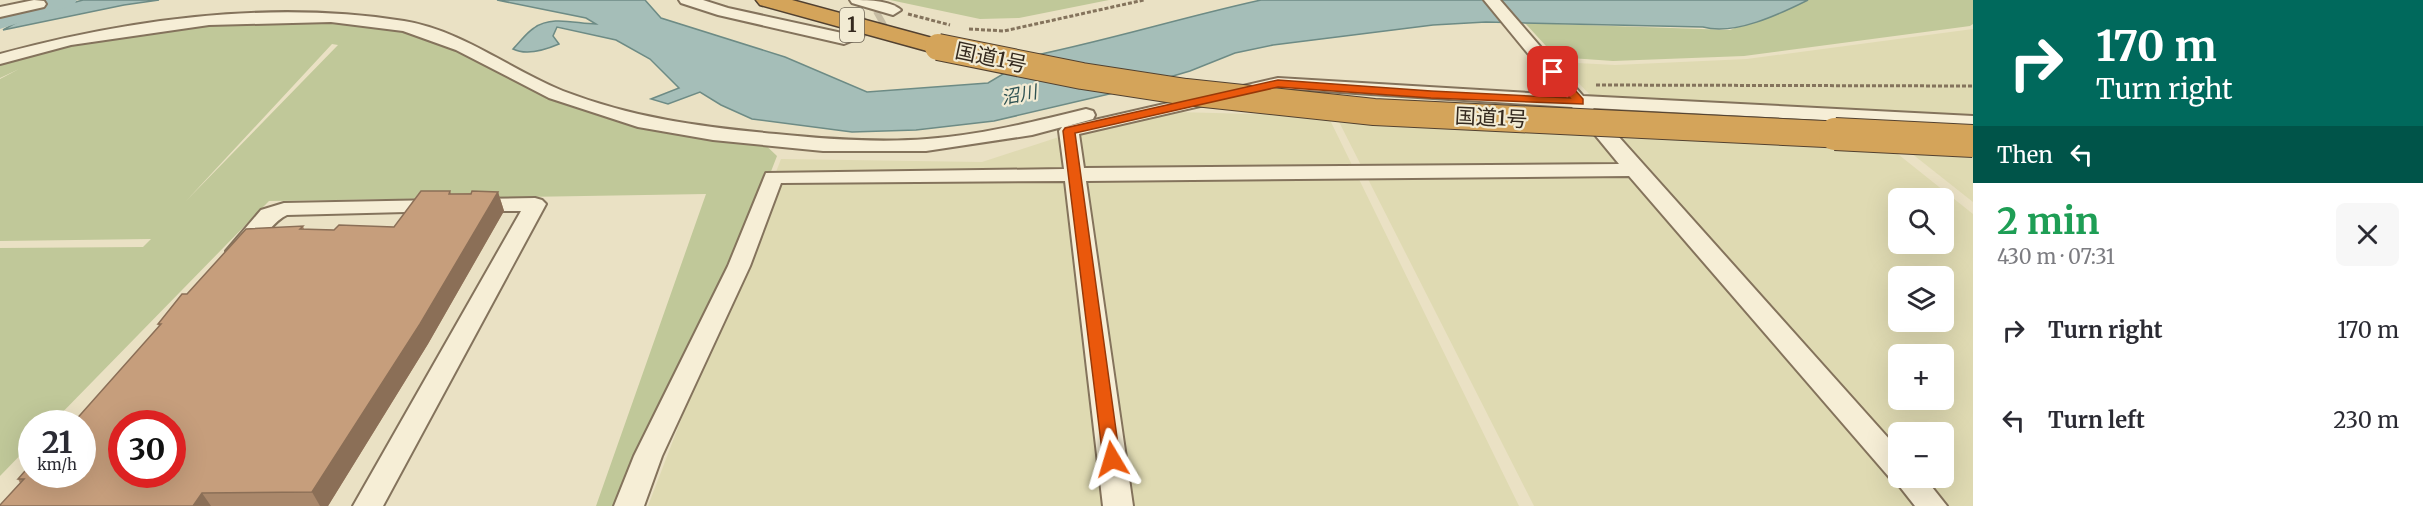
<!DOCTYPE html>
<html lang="en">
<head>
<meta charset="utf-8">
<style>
  :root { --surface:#fff; --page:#f7f7f7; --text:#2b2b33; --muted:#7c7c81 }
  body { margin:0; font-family:Merriweather,"Noto Sans JP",serif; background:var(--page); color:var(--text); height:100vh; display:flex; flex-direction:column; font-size:22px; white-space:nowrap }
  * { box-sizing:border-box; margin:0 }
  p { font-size:20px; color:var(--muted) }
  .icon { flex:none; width:33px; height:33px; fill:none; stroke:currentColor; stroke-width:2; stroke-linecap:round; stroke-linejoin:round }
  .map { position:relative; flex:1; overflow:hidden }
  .panel { display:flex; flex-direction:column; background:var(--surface); width:450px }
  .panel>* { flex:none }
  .banner { background:#00695c; color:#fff; overflow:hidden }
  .tools { position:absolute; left:1888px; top:188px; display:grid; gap:12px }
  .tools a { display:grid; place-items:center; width:66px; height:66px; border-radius:9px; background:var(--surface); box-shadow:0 6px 24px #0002; font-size:30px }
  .speed { position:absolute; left:18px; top:410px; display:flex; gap:12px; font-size:30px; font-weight:700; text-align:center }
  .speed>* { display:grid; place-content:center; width:78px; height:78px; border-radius:50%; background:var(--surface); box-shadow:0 6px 24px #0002; line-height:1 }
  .speed small { font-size:15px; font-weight:400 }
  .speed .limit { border:9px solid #d22; background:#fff; color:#111 }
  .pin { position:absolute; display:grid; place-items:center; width:51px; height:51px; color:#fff; margin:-26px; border-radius:12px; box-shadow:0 3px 9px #0006 }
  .me { position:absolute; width:66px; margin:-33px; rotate:353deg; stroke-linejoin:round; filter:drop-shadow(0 0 4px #0008) }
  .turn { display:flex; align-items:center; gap:21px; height:126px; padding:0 24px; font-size:27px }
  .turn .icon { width:78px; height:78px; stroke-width:2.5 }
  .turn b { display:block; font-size:42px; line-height:51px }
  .then { display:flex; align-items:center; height:57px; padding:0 24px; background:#0003; gap:12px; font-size:22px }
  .round { display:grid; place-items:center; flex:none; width:63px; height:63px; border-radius:9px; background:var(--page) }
  .head { display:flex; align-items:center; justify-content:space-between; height:102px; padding:0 24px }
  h1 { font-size:36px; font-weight:700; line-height:45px; color:#1e9e55 }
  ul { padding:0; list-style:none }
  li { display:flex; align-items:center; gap:18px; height:90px; padding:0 24px }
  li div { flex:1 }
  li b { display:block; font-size:22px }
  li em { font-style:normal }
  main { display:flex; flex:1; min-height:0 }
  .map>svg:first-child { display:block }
</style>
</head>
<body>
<main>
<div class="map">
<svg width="1973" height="506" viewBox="0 0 1973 506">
  <rect width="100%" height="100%" fill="#eae1c4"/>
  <g fill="#dfdab2" fill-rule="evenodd">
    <path d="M1973,29v91l-375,-17 -40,-41 57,3 132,-6z"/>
    <path d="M1176,112l152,4 191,390h-871l133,-347 201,3 80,-26z"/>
    <path d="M1336,116l548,27 89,71v292h-439zM1899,198h45v45h-45zM1899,276h45v45h-45zM1899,354h45v45h-45zM1899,432h45v45h-45z"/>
    <path d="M1906,149l67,3v50z"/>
  </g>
  <g fill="#c0c899" fill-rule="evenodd">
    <path d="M890,0h219l-90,18 -39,1z"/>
    <path d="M1802,0h171v24l-3,2 -226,30 -131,5 -57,-4 -31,-34 205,7z"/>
    <path d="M319,19l110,15 143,68 187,37 18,17 -136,350h-45l110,-312 -437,7 -217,222h-20l-1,21 -31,32v-228l143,-1 8,-8 -151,2v-162l19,-10 -19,9v-19l21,-7 185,-29zM332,44l6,1 -152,156z"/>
  </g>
  <g fill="#a5beb8" stroke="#6d8b85" stroke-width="1.5">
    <path d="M83,0h76l-35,5 -121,25 28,-16z"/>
    <path d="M497,0h148l16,18 124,39 82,35 121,-9 32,-19 -3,-5c83,-16 162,-41 244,-59h547c-28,14 -74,36 -105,27l-217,-5 -53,3 -160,20 -38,8 -45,18 -68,20 -128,30 -78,9 -64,2 -100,-13 -31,-14 -21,-13 -32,12 -17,-5 28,-11 -29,-29 -34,-19 -59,-13 -4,9 6,8c-14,6 -32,12 -46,5 7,-7 13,-16 21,-21 18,-13 43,-4 62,-4l-10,-6z"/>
  </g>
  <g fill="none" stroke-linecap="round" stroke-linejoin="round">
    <path fill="#a5beb8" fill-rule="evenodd" d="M41,0h36l-3,5 -74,24v-15z"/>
    <path stroke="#c6bca3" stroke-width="17" stroke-dasharray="17 9" stroke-linecap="butt" d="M855,33l28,-16"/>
    <defs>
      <g id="minor">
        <path d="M34,0l10,1 2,3 -2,3 -44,10v-10z"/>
        <path d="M679,0h24l25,8 114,25 13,-5 8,5 -2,4 -17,7 -126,-29 -37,-12z"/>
        <path d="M850,0c16,0 40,0 51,10l-8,5 -41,-12z"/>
        <path d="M1484,0h16l83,96 390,20v12l-380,-20 306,342v27h25l23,29h-32l-22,-28 -4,-1 -260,-301 -543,5 47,325h-30l-38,-325 -284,2 -31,83 -88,190 -18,50h-30l20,-50 94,-190 38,-93 298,-4 -5,-38 3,-4 -30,8 -106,16h-103l-110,-11 -75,-13 -89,-29 -93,-48 -53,-19 -72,-9 -122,3 -138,20 -71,19v-10c129,-35 271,-54 404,-33 57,9 107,49 159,70 70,27 138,36 213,43 49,5 101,9 151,5 53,-4 107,-17 159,-30l7,2 2,4 -2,4 -29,8 214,-49 284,17zM1278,88l294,19 47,57 -535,4 -5,-34z"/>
        <path d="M535,198l7,2 4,4 -163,302h-30l168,-295h-50l-7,-2 -4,-4 4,-4 7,-2z"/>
        <path d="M438,200l8,1 3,5 -3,5 -159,4c-21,9 -33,47 -58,41l-3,-5 35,-41 23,-7z"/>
      </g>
      <path id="highway" d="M756,0h36l155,42 3,5 -3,5 -9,2 -178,-49z"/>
    </defs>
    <use href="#minor" stroke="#84735c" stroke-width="4"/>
    <use href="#highway" stroke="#524130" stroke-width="3"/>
    <g stroke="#84735c" stroke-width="3" stroke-dasharray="4 2" stroke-linecap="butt">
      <path d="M908,14l42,11"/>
      <path d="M969,29l35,2 140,-31"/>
      <path d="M1596,85l377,1"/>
    </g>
    <use href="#minor" fill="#f6eed6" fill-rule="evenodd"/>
    <use href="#highway" fill="#d4a45a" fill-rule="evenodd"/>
    <defs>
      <path id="highway-bridge-far1" d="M938,47l144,29 104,16 188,20 492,24"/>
      <path id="highway-bridge" d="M1835,134l138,7"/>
    </defs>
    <use href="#highway-bridge-far1" stroke="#524130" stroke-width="28" stroke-linecap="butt"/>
    <use href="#highway-bridge" stroke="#524130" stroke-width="34" stroke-linecap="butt"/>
    <use href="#highway-bridge-far1" stroke="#d4a45a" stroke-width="26"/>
    <use href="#highway-bridge" stroke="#d4a45a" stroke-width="32"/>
  </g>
  <path fill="#aa886b" d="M450,191l1,3 47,-2 6,19 -76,133 -100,162h-328l20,-23 -2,-4 14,-5 127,-148 -1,-2 29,-30 116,-68 1,3 30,1 60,-3z"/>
  <g fill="#8b6f57">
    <path d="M498,192l6,19 -76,133 -100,162h-8l-8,-14z"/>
    <path d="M202,493l9,13h-18z"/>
  </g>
  <path fill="#c69e7c" stroke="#8b6f57" stroke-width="1.5" fill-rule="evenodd" d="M421,191h29l-1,3h22l1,-3 26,1 -78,132 -108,168 -110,1 -9,13h-193v-1l24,-26h-6l14,-16v11h50v-51h-9l88,-99h-3l24,-30h5l59,-65 57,-3 -3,3 34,1 5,-5 55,2zM122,423h50v51h-50z"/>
  <path fill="#ea580c" stroke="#983908" stroke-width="1.5" d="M1553,69l4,1 26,29v5l-152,-6 -153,-11 -203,46 45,326 -2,4 -6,2 -6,-2 -3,-4 -40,-328 2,-3 213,-48 153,11 139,7 -22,-26z"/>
  <g text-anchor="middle" stroke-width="4.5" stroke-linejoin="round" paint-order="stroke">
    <g font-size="18" font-style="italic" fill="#2f5353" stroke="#f2ebd3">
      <text transform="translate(1019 95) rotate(-11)" y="6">沼川</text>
    </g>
    <rect fill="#f2ebd3" stroke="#6e6455" stroke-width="1.5" x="840" y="8" width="24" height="34" rx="4.5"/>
    <g font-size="20" font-weight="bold" fill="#352a1f">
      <text x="852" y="32">1</text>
    </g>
    <g font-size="21" fill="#352a1f" stroke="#f2ebd3">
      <text transform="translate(991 58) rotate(12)" y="7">国道1号</text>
      <text transform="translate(1491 118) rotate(3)" y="7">国道1号</text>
    </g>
  </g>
</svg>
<div class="tools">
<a><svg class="icon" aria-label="search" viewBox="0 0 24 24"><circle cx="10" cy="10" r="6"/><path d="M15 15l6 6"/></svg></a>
<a><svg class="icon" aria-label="layers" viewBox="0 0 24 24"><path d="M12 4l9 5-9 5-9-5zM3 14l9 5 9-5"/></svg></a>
<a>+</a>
<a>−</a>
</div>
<div class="speed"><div>21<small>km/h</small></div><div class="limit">30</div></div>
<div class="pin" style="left:1553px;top:72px;background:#d93025"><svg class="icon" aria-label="arrive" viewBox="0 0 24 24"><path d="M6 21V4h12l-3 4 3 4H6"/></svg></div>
<svg class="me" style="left:1112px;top:459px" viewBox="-20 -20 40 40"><path d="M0-17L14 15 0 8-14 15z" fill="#ea580c" stroke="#fff" stroke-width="4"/></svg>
</div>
<section class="panel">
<div class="banner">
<div class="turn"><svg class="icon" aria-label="right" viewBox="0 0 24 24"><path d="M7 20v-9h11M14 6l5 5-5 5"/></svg><div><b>170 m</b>Turn right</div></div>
<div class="then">Then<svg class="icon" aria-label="left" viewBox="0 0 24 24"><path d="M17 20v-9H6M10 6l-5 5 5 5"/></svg></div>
</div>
<div class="head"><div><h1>2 min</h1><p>430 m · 07:31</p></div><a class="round"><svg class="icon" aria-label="close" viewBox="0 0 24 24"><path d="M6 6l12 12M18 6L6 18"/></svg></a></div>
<ul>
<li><svg class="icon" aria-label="right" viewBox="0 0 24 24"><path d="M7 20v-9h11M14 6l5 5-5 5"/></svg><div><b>Turn right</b></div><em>170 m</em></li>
<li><svg class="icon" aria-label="left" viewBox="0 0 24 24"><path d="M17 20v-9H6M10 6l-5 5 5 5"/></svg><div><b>Turn left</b></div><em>230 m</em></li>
</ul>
</section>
</main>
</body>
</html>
